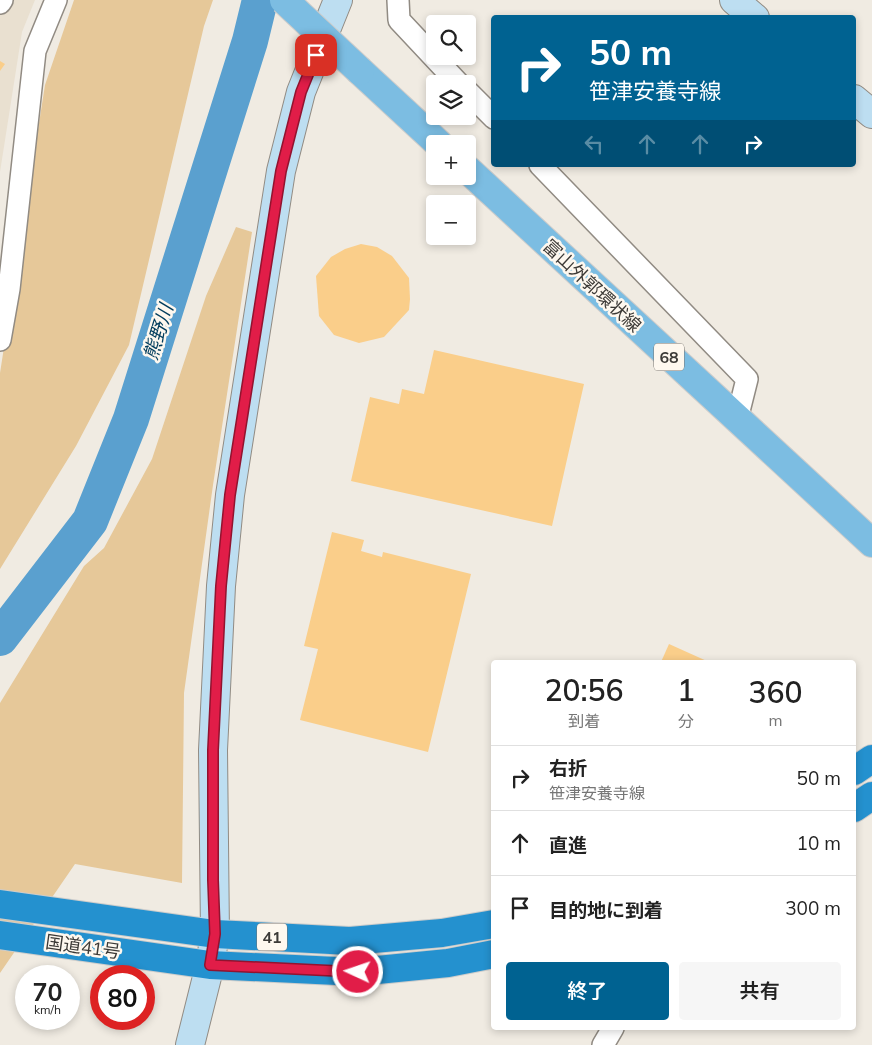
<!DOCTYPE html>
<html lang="ja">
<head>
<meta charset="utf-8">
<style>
  :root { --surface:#fff; --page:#f6f6f6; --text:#222; --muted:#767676; --line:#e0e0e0; --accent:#006291 }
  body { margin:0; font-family:Mulish,"Noto Sans JP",sans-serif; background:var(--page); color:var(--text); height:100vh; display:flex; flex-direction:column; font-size:19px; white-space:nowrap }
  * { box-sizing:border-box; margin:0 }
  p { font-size:16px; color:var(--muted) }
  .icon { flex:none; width:28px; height:28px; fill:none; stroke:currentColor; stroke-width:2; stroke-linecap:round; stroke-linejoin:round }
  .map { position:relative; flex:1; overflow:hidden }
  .side { position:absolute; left:491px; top:660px; width:365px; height:370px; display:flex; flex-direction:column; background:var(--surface); border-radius:5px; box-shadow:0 2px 8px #0003 }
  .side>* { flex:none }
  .hud { position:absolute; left:491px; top:15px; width:365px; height:152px; border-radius:5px; box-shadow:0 2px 8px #0003; background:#006291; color:#fff; overflow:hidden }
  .fabs { position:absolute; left:426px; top:15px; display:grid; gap:10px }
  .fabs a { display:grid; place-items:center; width:50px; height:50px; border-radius:5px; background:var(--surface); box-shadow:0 2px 8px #0003; font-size:25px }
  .speed { position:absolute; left:15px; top:965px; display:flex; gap:10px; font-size:25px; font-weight:700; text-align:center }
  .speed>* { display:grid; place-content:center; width:65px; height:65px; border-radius:50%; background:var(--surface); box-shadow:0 2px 8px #0003; line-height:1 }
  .speed small { font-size:12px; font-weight:400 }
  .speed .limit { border:8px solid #d22; background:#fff; color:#111 }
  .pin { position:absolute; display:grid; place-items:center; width:42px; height:42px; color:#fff; margin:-21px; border-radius:10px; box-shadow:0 2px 8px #0006 }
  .me { position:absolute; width:55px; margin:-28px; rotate:273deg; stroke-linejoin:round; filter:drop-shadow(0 0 4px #0008) }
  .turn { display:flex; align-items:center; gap:18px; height:105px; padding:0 15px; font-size:22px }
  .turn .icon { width:65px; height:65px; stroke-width:2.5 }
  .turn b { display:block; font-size:35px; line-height:42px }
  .lanes { display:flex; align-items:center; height:48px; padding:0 15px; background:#0003; justify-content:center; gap:25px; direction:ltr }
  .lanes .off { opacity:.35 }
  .eta { display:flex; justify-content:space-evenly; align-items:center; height:85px; text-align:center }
  .eta b { font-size:30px; font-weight:600; line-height:35px }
  .primary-button { display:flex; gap:10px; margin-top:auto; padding:10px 15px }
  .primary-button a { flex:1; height:58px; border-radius:5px; background:var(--accent); color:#fff; font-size:20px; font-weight:600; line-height:58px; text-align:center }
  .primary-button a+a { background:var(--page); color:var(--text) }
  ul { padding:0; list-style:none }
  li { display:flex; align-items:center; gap:15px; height:65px; padding:0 15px; border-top:1px solid var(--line) }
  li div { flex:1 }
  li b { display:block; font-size:19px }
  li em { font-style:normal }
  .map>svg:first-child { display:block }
</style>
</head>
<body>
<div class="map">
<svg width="872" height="1045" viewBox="0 0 872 1045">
  <rect width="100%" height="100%" fill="#f0ebe2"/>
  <path fill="#e9e0d0" d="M0,0h35l-13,32 -22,140z"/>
  <g fill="#e6c899">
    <path d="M74,0h139l-9,26 -75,319 -53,101 -76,123v-196l45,-288z"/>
    <path d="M236,227l16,5 -39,253 -29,208 -2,190 -107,-19 -75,109v-270l84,-137 20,-18 48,-89 54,-163z"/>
  </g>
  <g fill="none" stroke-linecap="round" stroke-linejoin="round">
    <path stroke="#5aa0cf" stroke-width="36" d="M0,638l90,-117 41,-102 119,-378 10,-41"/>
  </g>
  <g fill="#face8a">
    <path d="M0,61l5,3 -5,7z"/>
    <path d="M361,244l16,3 15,9 17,22 1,21 -1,11 -25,27 -25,6 -25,-8 -15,-19 -3,-40 15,-19 14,-8z"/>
    <path d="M434,350l150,34 -32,142 -201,-45 19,-84 29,7 3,-15 22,5z"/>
    <path d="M332,532l32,8 -3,11 21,6 1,-5 88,22 -43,178 -128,-32 18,-71 -14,-3z"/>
    <path d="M669,644l40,18h-48z"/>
  </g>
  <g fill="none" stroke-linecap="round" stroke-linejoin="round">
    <defs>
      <g id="street">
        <path d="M398,0l1,20 60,64"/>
        <path d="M0,3l2,-3"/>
        <path d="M468,92l26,26"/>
        <path d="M540,165l207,214 -10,40"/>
        <path d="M0,340l9,-51 26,-238 21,-51"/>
        <path d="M603,1045l10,-17"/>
      </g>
      <g id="secondary">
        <path d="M734,0l21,18"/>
        <path d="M854,99l18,15"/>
        <path d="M190,1045l20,-80 5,-31 -2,-184 8,-164 9,-91 51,-324 20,-79 37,-92"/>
      </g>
      <g id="primary">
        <path d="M360,71l79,73"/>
        <path d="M468,170l404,373"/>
      </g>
      <g id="highway">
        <path d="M854,771l18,-12"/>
        <path d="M854,808l18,-12"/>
        <path d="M0,904l215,30 135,7 92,-8 52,-9"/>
        <path d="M0,935l210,30 147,7 91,-9 46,-9"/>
      </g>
    </defs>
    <use href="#street" stroke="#918b83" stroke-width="24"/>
    <use href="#secondary" stroke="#918b83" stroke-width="30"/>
    <use href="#primary" stroke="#cccccb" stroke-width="30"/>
    <use href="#highway" stroke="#cccccb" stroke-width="30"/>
    <use href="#street" stroke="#fff" stroke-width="21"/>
    <use href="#secondary" stroke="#bddef1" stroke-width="28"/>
    <use href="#primary" stroke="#7cbde2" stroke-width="28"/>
    <use href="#highway" stroke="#2491cf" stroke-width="28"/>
    <defs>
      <path id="primary-bridge" d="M284,0l76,71"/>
    </defs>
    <use href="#primary-bridge" stroke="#cccccb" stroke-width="30" stroke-linecap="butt"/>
    <use href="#primary-bridge" stroke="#7cbde2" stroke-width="28"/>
  </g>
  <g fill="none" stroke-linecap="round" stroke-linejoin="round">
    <defs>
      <path id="route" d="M316,55l-15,37 -20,79 -51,324 -9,91 -8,164v130l2,54 -5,31 148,7"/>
    </defs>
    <use href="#route" stroke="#92132f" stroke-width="12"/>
    <use href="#route" stroke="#e11d48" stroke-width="9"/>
  </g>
  <g text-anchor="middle" stroke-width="5" stroke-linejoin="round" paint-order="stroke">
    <g fill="#fef8ef" stroke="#76736e" stroke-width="1">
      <rect x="654" y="343.5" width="30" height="27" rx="4"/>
      <rect x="257" y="923.5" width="30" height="27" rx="4"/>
    </g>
    <g font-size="16" font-weight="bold" fill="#3c3a37">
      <text x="669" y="363">68</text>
      <text x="272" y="943">41</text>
    </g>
    <g font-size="18" fill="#3c3a37" stroke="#fef8ef">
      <text transform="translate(592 286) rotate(43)" y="6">富山外郭環状線</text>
      <text transform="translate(83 947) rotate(8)" y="6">国道41号</text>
    </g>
    <g font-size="19" font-style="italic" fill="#003c5c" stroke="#fef8ef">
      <text transform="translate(158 332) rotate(-73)" y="7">熊野川</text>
    </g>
  </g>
</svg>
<div class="fabs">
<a><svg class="icon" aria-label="search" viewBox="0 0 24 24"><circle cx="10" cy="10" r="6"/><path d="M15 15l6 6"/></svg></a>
<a><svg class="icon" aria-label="layers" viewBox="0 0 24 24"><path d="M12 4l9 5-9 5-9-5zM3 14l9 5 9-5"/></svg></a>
<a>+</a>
<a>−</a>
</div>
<div class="speed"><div>70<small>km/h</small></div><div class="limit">80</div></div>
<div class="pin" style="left:316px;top:55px;background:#d93025"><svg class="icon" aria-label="arrive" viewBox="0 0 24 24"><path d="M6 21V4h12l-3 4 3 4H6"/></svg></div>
<svg class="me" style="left:358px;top:972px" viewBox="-20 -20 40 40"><circle r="17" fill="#e11d48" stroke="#fff" stroke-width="3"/><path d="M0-11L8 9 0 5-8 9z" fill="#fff"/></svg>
<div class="hud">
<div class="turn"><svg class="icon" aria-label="right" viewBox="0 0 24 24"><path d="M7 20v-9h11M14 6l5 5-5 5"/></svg><div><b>50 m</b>笹津安養寺線</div></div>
<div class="lanes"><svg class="icon off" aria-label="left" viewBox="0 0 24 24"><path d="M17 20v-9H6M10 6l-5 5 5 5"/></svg><svg class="icon off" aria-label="ahead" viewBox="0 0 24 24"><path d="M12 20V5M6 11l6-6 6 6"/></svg><svg class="icon off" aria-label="ahead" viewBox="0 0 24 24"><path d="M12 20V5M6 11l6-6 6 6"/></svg><svg class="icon" aria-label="right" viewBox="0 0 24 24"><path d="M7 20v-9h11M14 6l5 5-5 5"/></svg></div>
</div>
<section class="side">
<div class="eta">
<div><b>20:56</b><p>到着</p></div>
<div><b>1</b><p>分</p></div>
<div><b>360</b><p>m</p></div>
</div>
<ul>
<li><svg class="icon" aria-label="right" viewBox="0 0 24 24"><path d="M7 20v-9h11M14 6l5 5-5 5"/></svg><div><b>右折</b><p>笹津安養寺線</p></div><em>50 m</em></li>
<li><svg class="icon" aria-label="ahead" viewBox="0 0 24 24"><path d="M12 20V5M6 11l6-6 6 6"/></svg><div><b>直進</b></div><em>10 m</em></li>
<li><svg class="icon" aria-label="arrive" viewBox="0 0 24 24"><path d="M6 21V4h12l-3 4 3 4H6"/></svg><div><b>目的地に到着</b></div><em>300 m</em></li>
</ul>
<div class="primary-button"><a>終了</a><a>共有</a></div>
</section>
</div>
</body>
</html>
